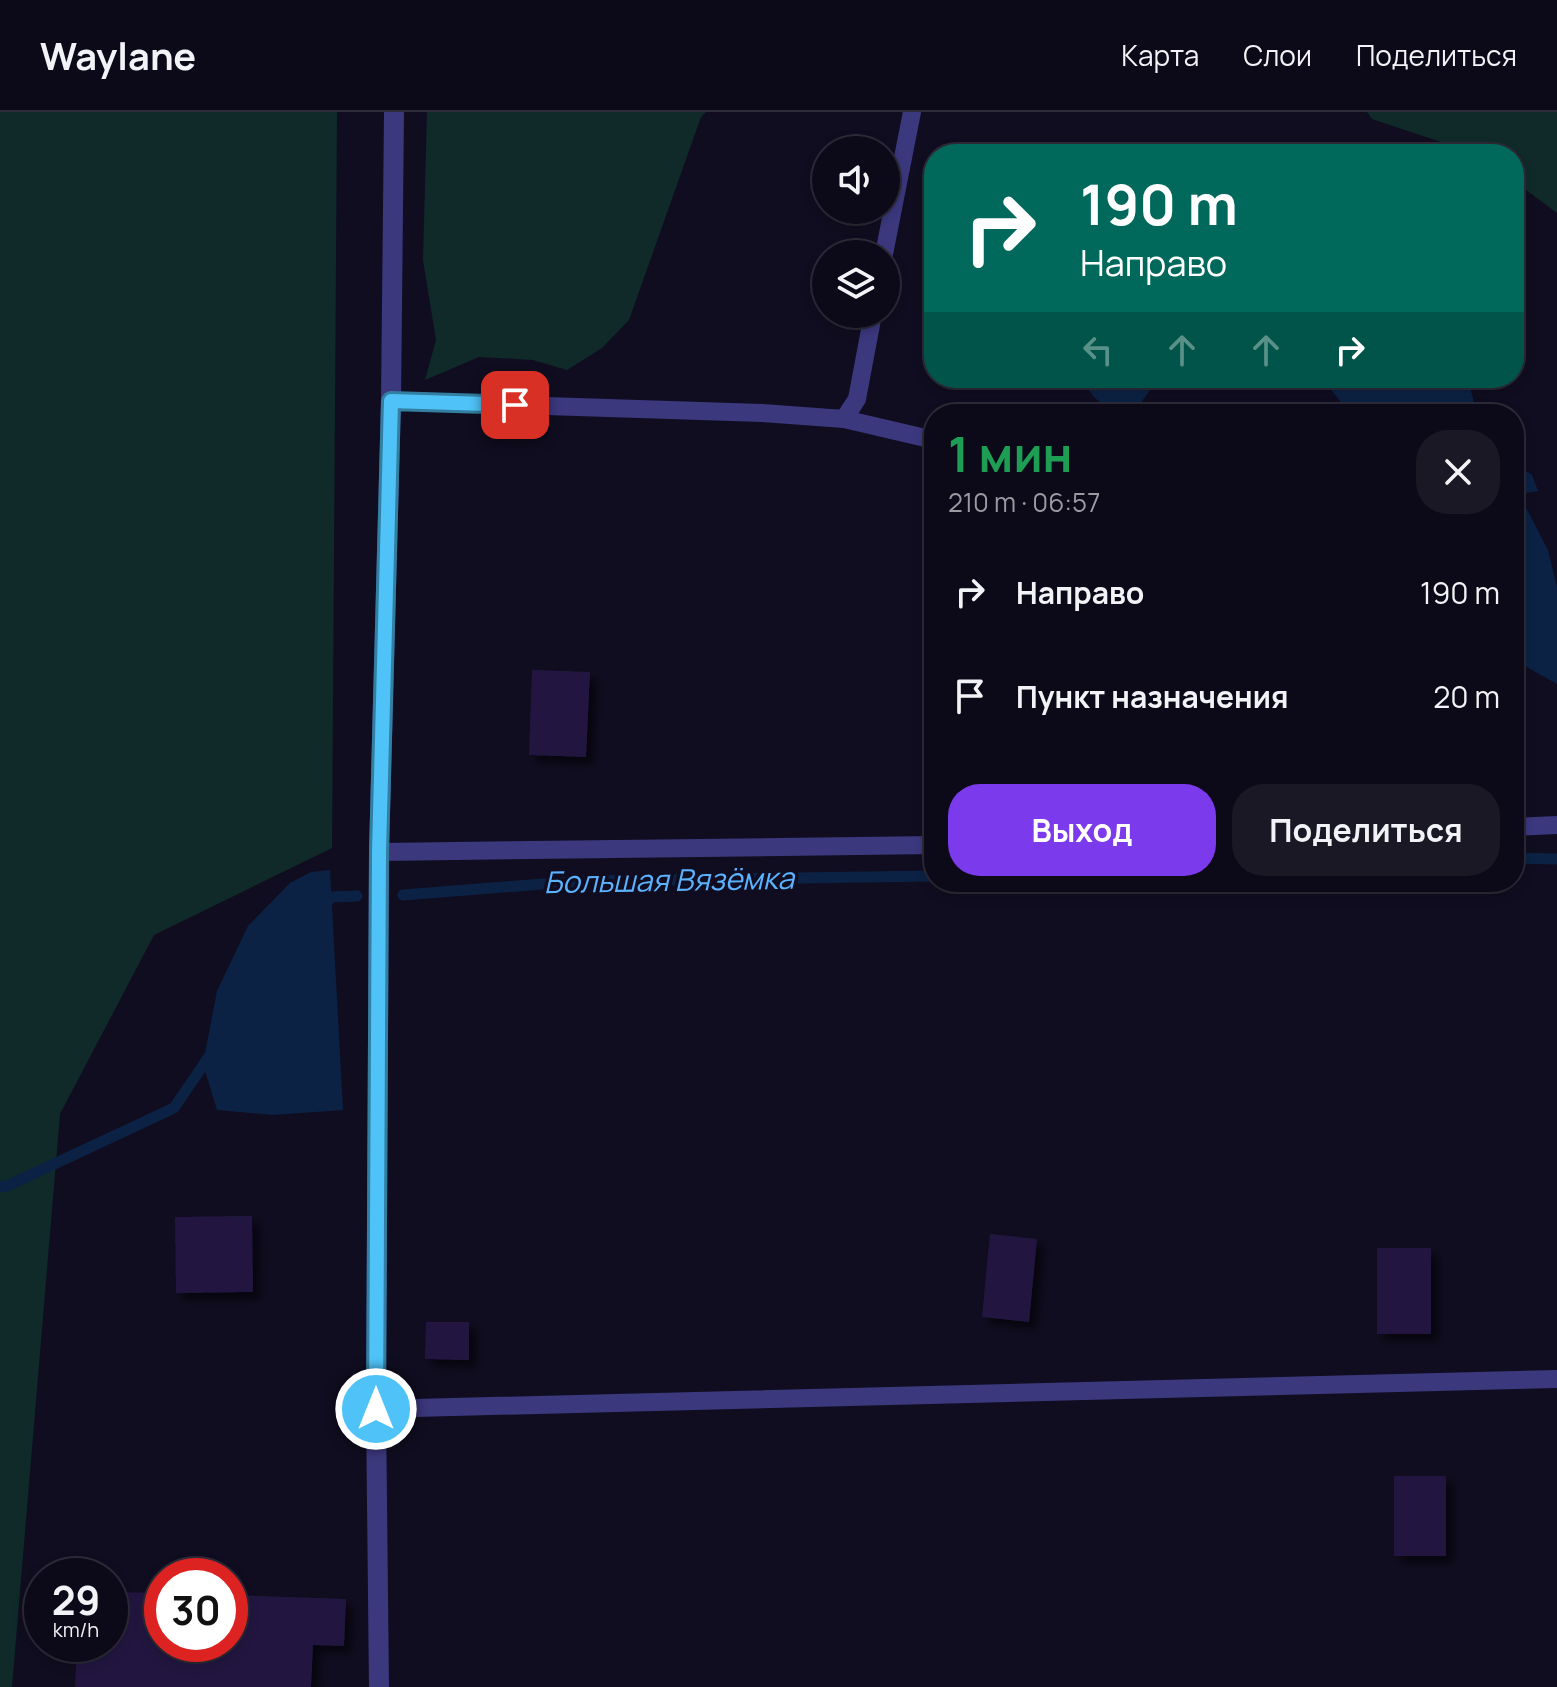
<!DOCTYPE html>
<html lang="ru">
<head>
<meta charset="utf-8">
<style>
  :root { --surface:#0c0a18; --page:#1a1825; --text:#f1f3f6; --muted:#9a9aa2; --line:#2c2b37; --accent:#7c3aed }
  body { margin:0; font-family:Manrope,sans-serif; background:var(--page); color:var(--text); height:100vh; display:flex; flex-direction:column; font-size:30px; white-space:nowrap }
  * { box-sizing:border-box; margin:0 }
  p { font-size:26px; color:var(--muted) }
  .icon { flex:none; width:44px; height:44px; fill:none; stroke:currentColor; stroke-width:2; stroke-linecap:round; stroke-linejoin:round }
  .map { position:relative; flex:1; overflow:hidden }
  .details { position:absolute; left:924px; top:292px; width:600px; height:488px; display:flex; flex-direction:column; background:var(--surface); border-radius:32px; box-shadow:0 4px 12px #0003,0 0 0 2px var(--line) }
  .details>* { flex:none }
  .hud { position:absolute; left:924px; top:32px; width:600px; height:244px; border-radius:32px; box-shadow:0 4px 12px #0003,0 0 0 2px var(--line); background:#00695c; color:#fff; overflow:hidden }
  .tools { position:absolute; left:812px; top:24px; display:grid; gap:16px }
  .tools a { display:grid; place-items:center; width:88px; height:88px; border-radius:50%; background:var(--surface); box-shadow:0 4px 12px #0003,0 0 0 2px var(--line); font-size:40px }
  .speed { position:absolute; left:24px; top:1446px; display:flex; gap:16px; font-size:40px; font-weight:700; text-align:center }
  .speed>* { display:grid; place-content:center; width:104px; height:104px; border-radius:50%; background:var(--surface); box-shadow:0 4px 12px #0003,0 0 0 2px var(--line); line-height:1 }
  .speed small { font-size:20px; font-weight:400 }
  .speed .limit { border:12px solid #d22; background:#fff; color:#111 }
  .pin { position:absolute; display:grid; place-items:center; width:68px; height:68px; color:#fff; margin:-34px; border-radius:16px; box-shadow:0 4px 12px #0006 }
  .me { position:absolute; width:88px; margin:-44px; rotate:0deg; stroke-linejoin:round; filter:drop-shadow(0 0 6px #0008) }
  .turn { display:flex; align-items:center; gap:28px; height:168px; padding:0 24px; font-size:36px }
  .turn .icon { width:104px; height:104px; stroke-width:2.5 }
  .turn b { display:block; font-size:56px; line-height:68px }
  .lanes { display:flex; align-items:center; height:76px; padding:0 24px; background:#0003; justify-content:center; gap:40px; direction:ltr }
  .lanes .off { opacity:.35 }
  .round { display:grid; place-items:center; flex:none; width:84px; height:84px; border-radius:32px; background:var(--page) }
  .headline { display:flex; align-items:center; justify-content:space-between; height:136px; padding:0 24px }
  h1 { font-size:48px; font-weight:700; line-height:60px; color:#1e9e55 }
  .cta { display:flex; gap:16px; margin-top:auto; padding:16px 24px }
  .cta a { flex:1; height:92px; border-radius:32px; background:var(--accent); color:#fff; font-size:32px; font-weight:700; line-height:92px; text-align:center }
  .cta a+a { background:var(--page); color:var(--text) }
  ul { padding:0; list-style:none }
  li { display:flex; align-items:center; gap:24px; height:104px; padding:0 24px }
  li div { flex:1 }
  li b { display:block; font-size:30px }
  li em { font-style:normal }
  header { display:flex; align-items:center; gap:48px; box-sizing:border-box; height:112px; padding:0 40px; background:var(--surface); border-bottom:2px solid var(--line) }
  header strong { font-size:38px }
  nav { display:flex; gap:44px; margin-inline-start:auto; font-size:28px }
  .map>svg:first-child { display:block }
</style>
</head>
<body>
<header>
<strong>Waylane</strong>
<nav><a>Карта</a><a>Слои</a><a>Поделиться</a></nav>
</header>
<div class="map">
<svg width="1557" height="1575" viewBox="0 0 1557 1575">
  <defs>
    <filter id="shadow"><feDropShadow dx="7" dy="7" stdDeviation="4" flood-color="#0009"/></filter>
  </defs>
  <rect width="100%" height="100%" fill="#100d20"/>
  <g fill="#102a29">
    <path d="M0,0h337l-5,736 -178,87 -94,179 -48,573h-12z"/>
    <path d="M427,0h279l-5,5 -72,203 -27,28 -35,22 -34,-10 -54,-3 -54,23 11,-40 -13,-80z"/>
    <path d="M1367,0h190v101l-43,-32v-27h-37l-105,-35z"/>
  </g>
  <g fill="#0c2244">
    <path d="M1084,266h75l-25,34 -21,2 -19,-17 -12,-16z"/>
    <path d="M1322,266h140l8,9 7,27h-127z"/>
    <path d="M1514,351l18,12 6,16 -19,3 29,56 9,37v97l-43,-24z"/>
    <path d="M330,758l13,240 -70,5 -56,-5 -14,-46 14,-73 31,-65 42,-43 21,-11z"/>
  </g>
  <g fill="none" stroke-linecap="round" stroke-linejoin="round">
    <g stroke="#0c2244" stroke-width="11">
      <path d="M1514,746l43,1"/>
      <path d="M403,783l178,-14 353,-5"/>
      <path d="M323,796l8,-11 26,-1"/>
      <path d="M0,1075l7,-1 167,-78 36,-53"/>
    </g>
  </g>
  <g fill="#211940" filter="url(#shadow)">
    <path d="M532,558l58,2 -4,85 -57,-2z"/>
    <path d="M252,1104l1,76 -77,1 -1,-76z"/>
    <path d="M990,1122l47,5 -8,83 -47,-5z"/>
    <rect x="1377" y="1136" width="54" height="86"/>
    <path d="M426,1210h43v38l-44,-1z"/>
    <rect x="1394" y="1364" width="52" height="80"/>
    <path d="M110,1480l52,1v51h68v-49l116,4 -2,47 -31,-1 -2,42h-236l2,-43h33z"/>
  </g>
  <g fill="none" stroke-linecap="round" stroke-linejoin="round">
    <g stroke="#3b387e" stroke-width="18">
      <path d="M884,142l28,-142"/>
      <path d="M391,289l371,12 82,6 90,21"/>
      <path d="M844,307l13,-20 16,-85"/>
      <path d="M1514,715l43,-2"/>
      <path d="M379,740l555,-7"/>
      <path d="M376,1297l1181,-30"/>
    </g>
    <path stroke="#3b387e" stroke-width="20" d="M379,1575l-3,-278 3,-557 12,-451 3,-289"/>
  </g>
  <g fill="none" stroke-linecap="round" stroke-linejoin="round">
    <defs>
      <path id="route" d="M376,1297l3,-557 12,-451 124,4"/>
    </defs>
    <use href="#route" stroke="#337fa1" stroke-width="20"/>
    <use href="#route" stroke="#4fc3f7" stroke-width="14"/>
  </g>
  <g text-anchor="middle" stroke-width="7" stroke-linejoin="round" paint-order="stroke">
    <g font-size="30" font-style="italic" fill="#5bb2fe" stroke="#100d20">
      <text transform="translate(669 769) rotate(-1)" y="10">Большая Вязёмка</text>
    </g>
  </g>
</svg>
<div class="tools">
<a><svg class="icon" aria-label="sound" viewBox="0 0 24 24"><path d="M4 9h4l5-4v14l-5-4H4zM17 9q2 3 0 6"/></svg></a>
<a><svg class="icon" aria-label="layers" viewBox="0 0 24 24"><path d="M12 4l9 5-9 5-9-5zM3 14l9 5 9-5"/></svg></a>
</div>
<div class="speed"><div>29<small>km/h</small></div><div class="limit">30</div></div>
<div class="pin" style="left:515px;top:293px;background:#d93025"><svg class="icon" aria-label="arrive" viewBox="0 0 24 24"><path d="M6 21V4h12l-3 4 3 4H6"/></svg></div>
<svg class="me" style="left:376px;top:1297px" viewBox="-20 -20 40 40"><circle r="17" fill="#4fc3f7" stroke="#fff" stroke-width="3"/><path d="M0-11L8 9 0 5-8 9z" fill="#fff"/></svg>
<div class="hud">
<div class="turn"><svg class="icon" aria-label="right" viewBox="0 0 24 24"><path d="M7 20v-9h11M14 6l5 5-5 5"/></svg><div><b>190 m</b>Направо</div></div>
<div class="lanes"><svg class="icon off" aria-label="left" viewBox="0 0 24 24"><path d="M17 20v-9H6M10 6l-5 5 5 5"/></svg><svg class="icon off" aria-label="ahead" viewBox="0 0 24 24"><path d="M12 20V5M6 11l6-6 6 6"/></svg><svg class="icon off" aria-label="ahead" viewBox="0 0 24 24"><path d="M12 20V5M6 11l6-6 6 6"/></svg><svg class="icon" aria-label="right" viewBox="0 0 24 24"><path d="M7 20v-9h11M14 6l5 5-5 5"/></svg></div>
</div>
<section class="details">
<div class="headline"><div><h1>1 мин</h1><p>210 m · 06:57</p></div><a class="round"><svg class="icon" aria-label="close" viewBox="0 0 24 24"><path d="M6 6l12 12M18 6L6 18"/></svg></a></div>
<ul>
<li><svg class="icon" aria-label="right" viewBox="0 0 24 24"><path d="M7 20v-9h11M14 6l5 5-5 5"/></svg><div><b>Направо</b></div><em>190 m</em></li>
<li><svg class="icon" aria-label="arrive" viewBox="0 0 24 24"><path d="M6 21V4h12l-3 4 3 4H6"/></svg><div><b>Пункт назначения</b></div><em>20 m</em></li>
</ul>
<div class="cta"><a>Выход</a><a>Поделиться</a></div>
</section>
</div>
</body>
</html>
